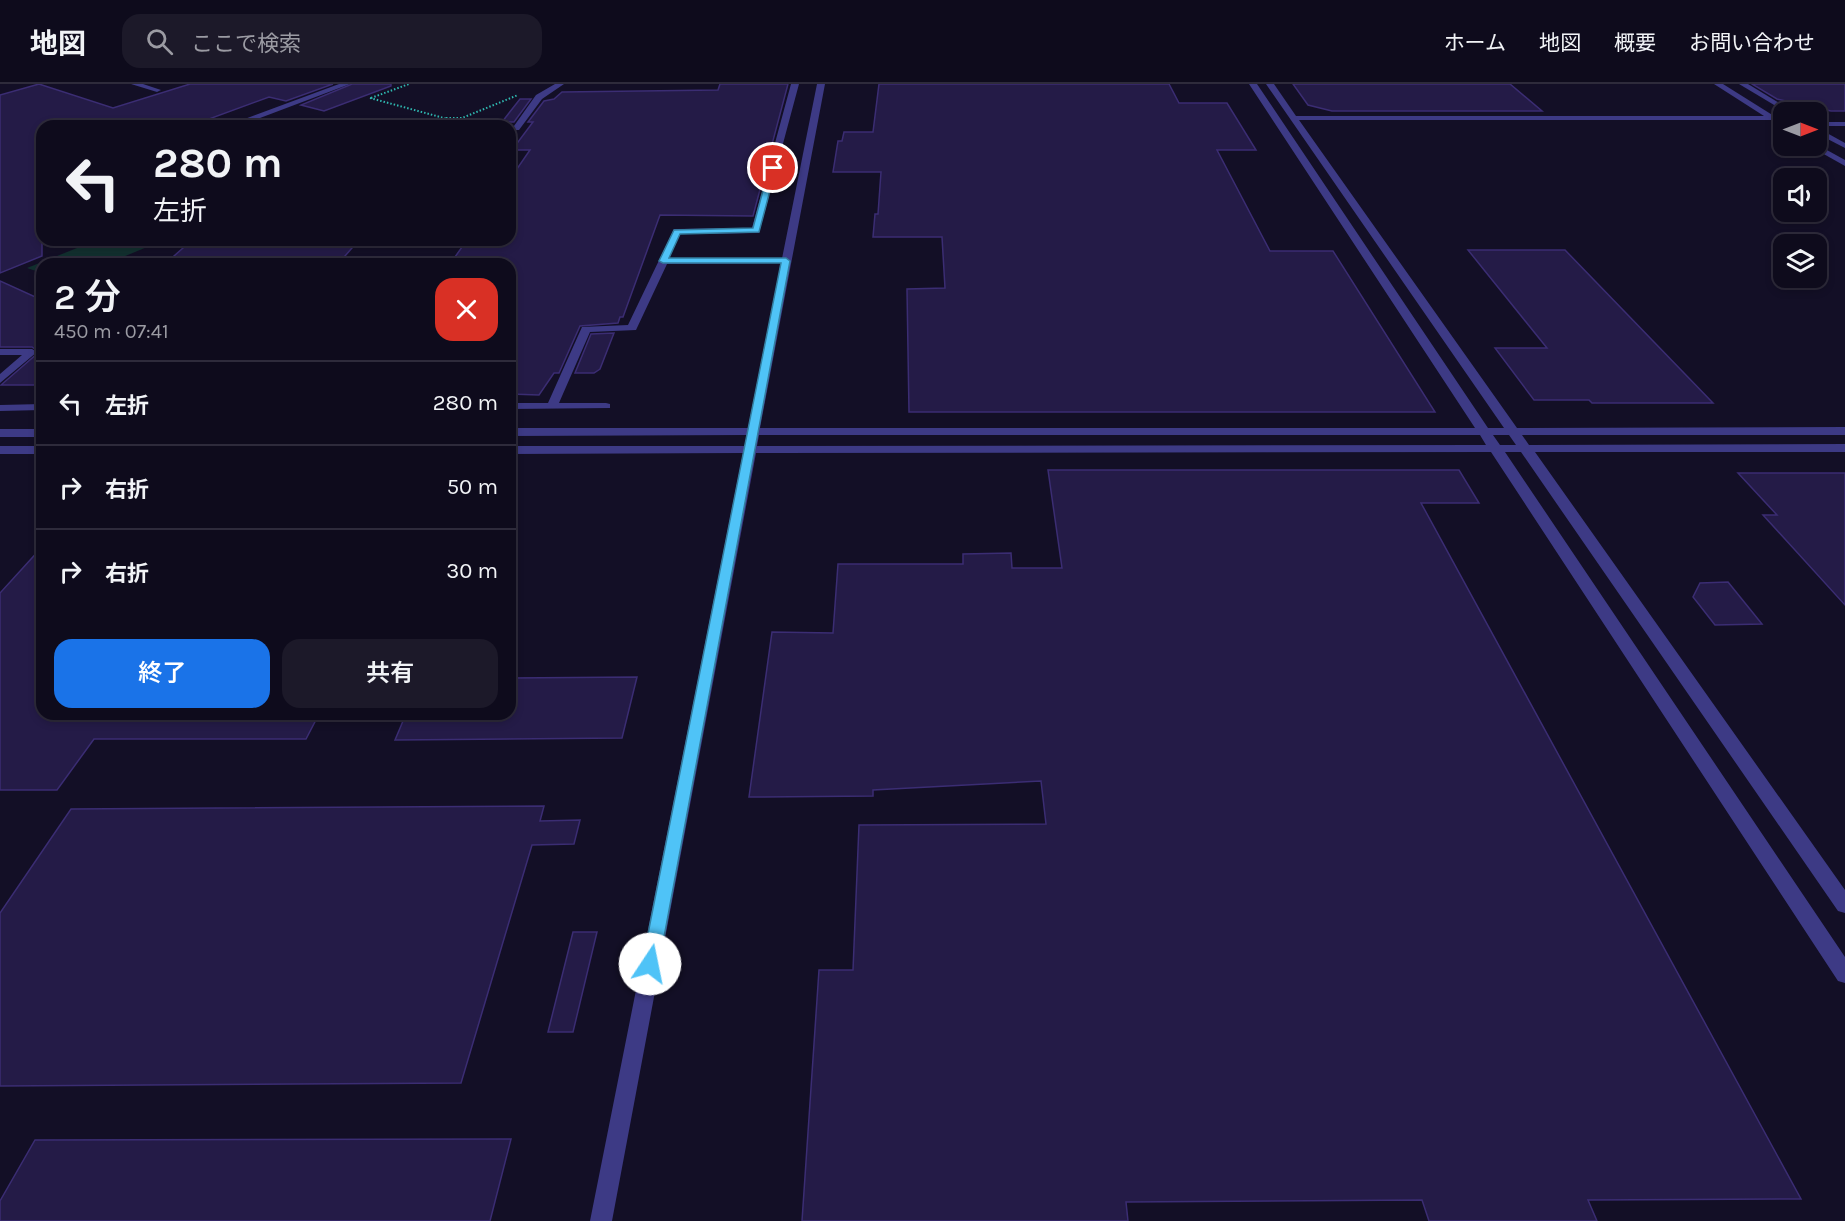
<!DOCTYPE html>
<html lang="ja">
<head>
<meta charset="utf-8">
<style>
  :root { --surface:#0e0b1c; --page:#1c1929; --text:#f1f3f6; --muted:#9b9ba3; --line:#2e2b3b; --accent:#1a73e8 }
  body { margin:0; font-family:Karla,"Noto Sans JP",sans-serif; background:var(--page); color:var(--text); height:100vh; display:flex; flex-direction:column; font-size:22px; white-space:nowrap }
  * { box-sizing:border-box; margin:0 }
  p { font-size:20px; color:var(--muted) }
  .icon { flex:none; width:33px; height:33px; fill:none; stroke:currentColor; stroke-width:2; stroke-linecap:round; stroke-linejoin:round }
  .map { position:relative; flex:1; overflow:hidden }
  .drawer { position:absolute; left:36px; top:174px; width:480px; height:462px; display:flex; flex-direction:column; background:var(--surface); border-radius:18px; box-shadow:0 3px 9px #0003,0 0 0 2px var(--line) }
  .drawer>* { flex:none }
  .top-card { position:absolute; left:36px; top:36px; width:480px; height:126px; border-radius:18px; box-shadow:0 3px 9px #0003,0 0 0 2px var(--line); background:#0e0b1c; color:var(--text); overflow:hidden }
  .needle { width:39px; rotate:90deg }
  .fabs { position:absolute; left:1773px; top:18px; display:grid; gap:12px }
  .fabs a { display:grid; place-items:center; width:54px; height:54px; border-radius:12px; background:var(--surface); box-shadow:0 3px 9px #0003,0 0 0 2px var(--line); font-size:30px }
  .pin { position:absolute; display:grid; place-items:center; width:51px; height:51px; color:#fff; margin:-26px; border:3px solid #fff; border-radius:50%; box-shadow:0 2px 6px #0007 }
  .me { position:absolute; width:66px; margin:-33px; rotate:11deg; stroke-linejoin:round; filter:drop-shadow(0 0 4px #0008) }
  .turn { display:flex; align-items:center; gap:21px; height:126px; padding:0 18px; font-size:27px }
  .turn .icon { width:78px; height:78px; stroke-width:2.5 }
  .turn b { display:block; font-size:42px; line-height:51px }
  .round { display:grid; place-items:center; flex:none; width:63px; height:63px; border-radius:18px; background:var(--page) }
  .summary { display:flex; align-items:center; justify-content:space-between; height:102px; padding:0 18px }
  h1 { font-size:36px; font-weight:600; line-height:45px }
  .cta { display:flex; gap:12px; margin-top:auto; padding:12px 18px }
  .cta a { flex:1; height:69px; border-radius:18px; background:var(--accent); color:#fff; font-size:24px; font-weight:600; line-height:69px; text-align:center }
  .cta a+a { background:var(--page); color:var(--text) }
  ul { padding:0; list-style:none }
  li { display:flex; align-items:center; gap:18px; height:84px; padding:0 18px; border-top:2px solid var(--line) }
  li div { flex:1 }
  li b { display:block; font-size:22px }
  li em { font-style:normal }
  header { display:flex; align-items:center; gap:36px; box-sizing:border-box; height:84px; padding:0 30px; background:var(--surface); border-bottom:2px solid var(--line) }
  header strong { font-size:28px }
  nav { display:flex; gap:33px; margin-inline-start:auto; font-size:21px }
  .search { width:420px; height:54px; background:var(--page); display:flex; align-items:center; gap:15px; box-sizing:border-box; padding:0 21px; border-radius:18px; color:var(--muted); font-size:22px }
  .map>svg:first-child { display:block }
</style>
</head>
<body>
<header>
<strong>地図</strong>
<div class="search"><svg class="icon" aria-label="search" viewBox="0 0 24 24"><circle cx="10" cy="10" r="6"/><path d="M15 15l6 6"/></svg>ここで検索</div>
<nav><a>ホーム</a><a>地図</a><a>概要</a><a>お問い合わせ</a></nav>
</header>
<div class="map">
<svg width="1845" height="1137" viewBox="0 0 1845 1137">
  <rect width="100%" height="100%" fill="#130f26"/>
  <path fill="#12302f" d="M97,156h67l-58,24h-64v9l-15,-5z"/>
  <g fill="#241b47" stroke="#3b2d73" stroke-width="1.5">
    <path d="M39,0l74,24 77,-24h143l-47,17 -17,-4 -79,29h-148v130l-42,17v-178z"/>
    <path d="M352,0h39v2l-67,25 -23,-6z"/>
    <path d="M720,0h68l-35,132 -93,-1 -37,102h-3l-2,6 -38,3 -21,47h-5l-15,22 -29,-1v-130h-60l17,-24h43v-61l20,-29h-18l21,-28h-5l16,-21 10,-2 8,-7 156,-2z"/>
    <path d="M879,0h290l10,19h48l29,47h-39l53,101h63l102,161h-526l-2,-123 38,-1 -3,-51h-69l2,-23h3l3,-42h-48l5,-31h4l2,-9h29z"/>
    <path d="M1293,0h217l32,27h-210l-24,-6z"/>
    <path d="M1752,0h93v27h-14l-54,-12z"/>
    <path d="M520,15h11l-17,23h-12z"/>
    <path d="M192,156h167l-21,24h-173z"/>
    <path d="M1468,166h97l148,153h-121l-3,-3h-55l-39,-52h52z"/>
    <path d="M0,197l42,19v85h-41l38,-33 -7,-5h-32z"/>
    <path d="M614,249l-14,36 -6,4h-19l16,-39z"/>
    <path d="M1048,386h411l20,33h-58l380,696 -213,1 9,21h-168l-7,-21 -296,2 2,19h-326l17,-251h34l6,-145 187,-1 -5,-43 -168,9v6l-124,1 23,-165 61,1 5,-69h125v-10l48,-1 1,15h50z"/>
    <path d="M1738,389h107v132l-82,-90h14z"/>
    <path d="M42,463v167h277l-13,25h-212l-37,51h-57v-197z"/>
    <path d="M1728,498l34,42 -47,1 -22,-28 7,-14z"/>
    <path d="M637,593l-15,61 -227,2 11,-26h104v-36z"/>
    <path d="M544,722l-4,15 40,-1 -6,24 -42,1 -71,238 -461,3v-173l71,-104z"/>
    <path d="M573,848h24l-24,100h-25z"/>
    <path d="M511,1055l-21,82h-490v-20l35,-61z"/>
  </g>
  <g fill="none" stroke-linecap="round" stroke-linejoin="round">
    <g stroke="#2fb8b0" stroke-width="2" stroke-dasharray="1.5 2" stroke-linecap="butt">
      <path d="M370,14l96,26 -11,2"/>
      <path d="M371,14l38,-14"/>
      <path d="M446,34h16l56,-23"/>
      <path d="M466,40l32,-2"/>
      <path d="M422,158l2,-2"/>
    </g>
    <g fill="#3d3a85" fill-rule="evenodd">
      <path d="M131,0h12l18,6 -4,2z"/>
      <path d="M339,0h11l-90,34 4,8h-8l-2,-6 -17,6h-11z"/>
      <path d="M555,0h9l-22,15 -23,31h-9l-1,-4h5l22,-31z"/>
      <path d="M791,0h8l-40,149 -79,1 -11,24h117l3,1v4l-122,1 -31,66 -46,2 -31,71h47l4,1v4l-100,1v-6h38l34,-76 46,-2 46,-96 78,-1z"/>
      <path d="M0,265h32l5,3 -37,31v-9l22,-19h-22z"/>
      <path d="M42,320v6l-42,1v-6z"/>
    </g>
    <g fill="#3d3a85" fill-rule="evenodd">
      <path d="M817,0h8l-65,344h715l-226,-344h8l231,344h16l-238,-344h8l22,32h468l-50,-32h9l51,32h10v4h-485l218,308 328,-1v8h-323l7,10 316,-1v8h-310l310,438v23l-7,-2 -317,-459h-16l340,505v26l-7,-2 -347,-529 -735,1 -144,768h-22l153,-768 -233,1v-8h235l2,-11 -237,1v-8h238zM759,351h721l6,10 -729,1zM1493,351h16l7,10h-16z"/>
      <path d="M1739,0h9l46,28h-8z"/>
      <rect x="1816" y="38" width="29" height="4"/>
      <path d="M1816,43l29,16v5l-29,-15z"/>
      <path d="M1816,60l29,16v6l-32,-18 -1,-2z"/>
      <rect x="0" y="345" width="42" height="8"/>
      <rect x="0" y="362" width="42" height="8"/>
    </g>
  </g>
  <path fill="#4fc3f7" stroke="#337fa1" stroke-width="1.5" d="M773,82l3,2 -17,64 -79,2 -11,24h117l4,3 -131,703 -2,6 -7,2 -6,-2 -2,-6 139,-701h-118l-4,-2 15,-31 79,-2 16,-60z"/>
</svg>
<div class="fabs">
<a><svg class="needle" viewBox="-14 -14 28 28"><path d="M0-13l5 13h-10z" fill="#e53935"/><path d="M0 13l5-13h-10z" fill="#9b9ba3"/></svg></a>
<a><svg class="icon" aria-label="sound" viewBox="0 0 24 24"><path d="M4 9h4l5-4v14l-5-4H4zM17 9q2 3 0 6"/></svg></a>
<a><svg class="icon" aria-label="layers" viewBox="0 0 24 24"><path d="M12 4l9 5-9 5-9-5zM3 14l9 5 9-5"/></svg></a>
</div>
<div class="pin" style="left:773px;top:84px;background:#d93025"><svg class="icon" aria-label="arrive" viewBox="0 0 24 24"><path d="M6 21V4h12l-3 4 3 4H6"/></svg></div>
<svg class="me" style="left:650px;top:880px" viewBox="-20 -20 40 40"><circle r="19" fill="#fff"/><path d="M0-13L10 11 0 6-10 11z" fill="#4fc3f7"/></svg>
<div class="top-card">
<div class="turn"><svg class="icon" aria-label="left" viewBox="0 0 24 24"><path d="M17 20v-9H6M10 6l-5 5 5 5"/></svg><div><b>280 m</b>左折</div></div>
</div>
<section class="drawer">
<div class="summary"><div><h1>2 分</h1><p>450 m · 07:41</p></div><a class="round" style="background:#d93025;color:#fff"><svg class="icon" aria-label="close" viewBox="0 0 24 24"><path d="M6 6l12 12M18 6L6 18"/></svg></a></div>
<ul>
<li><svg class="icon" aria-label="left" viewBox="0 0 24 24"><path d="M17 20v-9H6M10 6l-5 5 5 5"/></svg><div><b>左折</b></div><em>280 m</em></li>
<li><svg class="icon" aria-label="right" viewBox="0 0 24 24"><path d="M7 20v-9h11M14 6l5 5-5 5"/></svg><div><b>右折</b></div><em>50 m</em></li>
<li><svg class="icon" aria-label="right" viewBox="0 0 24 24"><path d="M7 20v-9h11M14 6l5 5-5 5"/></svg><div><b>右折</b></div><em>30 m</em></li>
</ul>
<div class="cta"><a>終了</a><a>共有</a></div>
</section>
</div>
</body>
</html>
